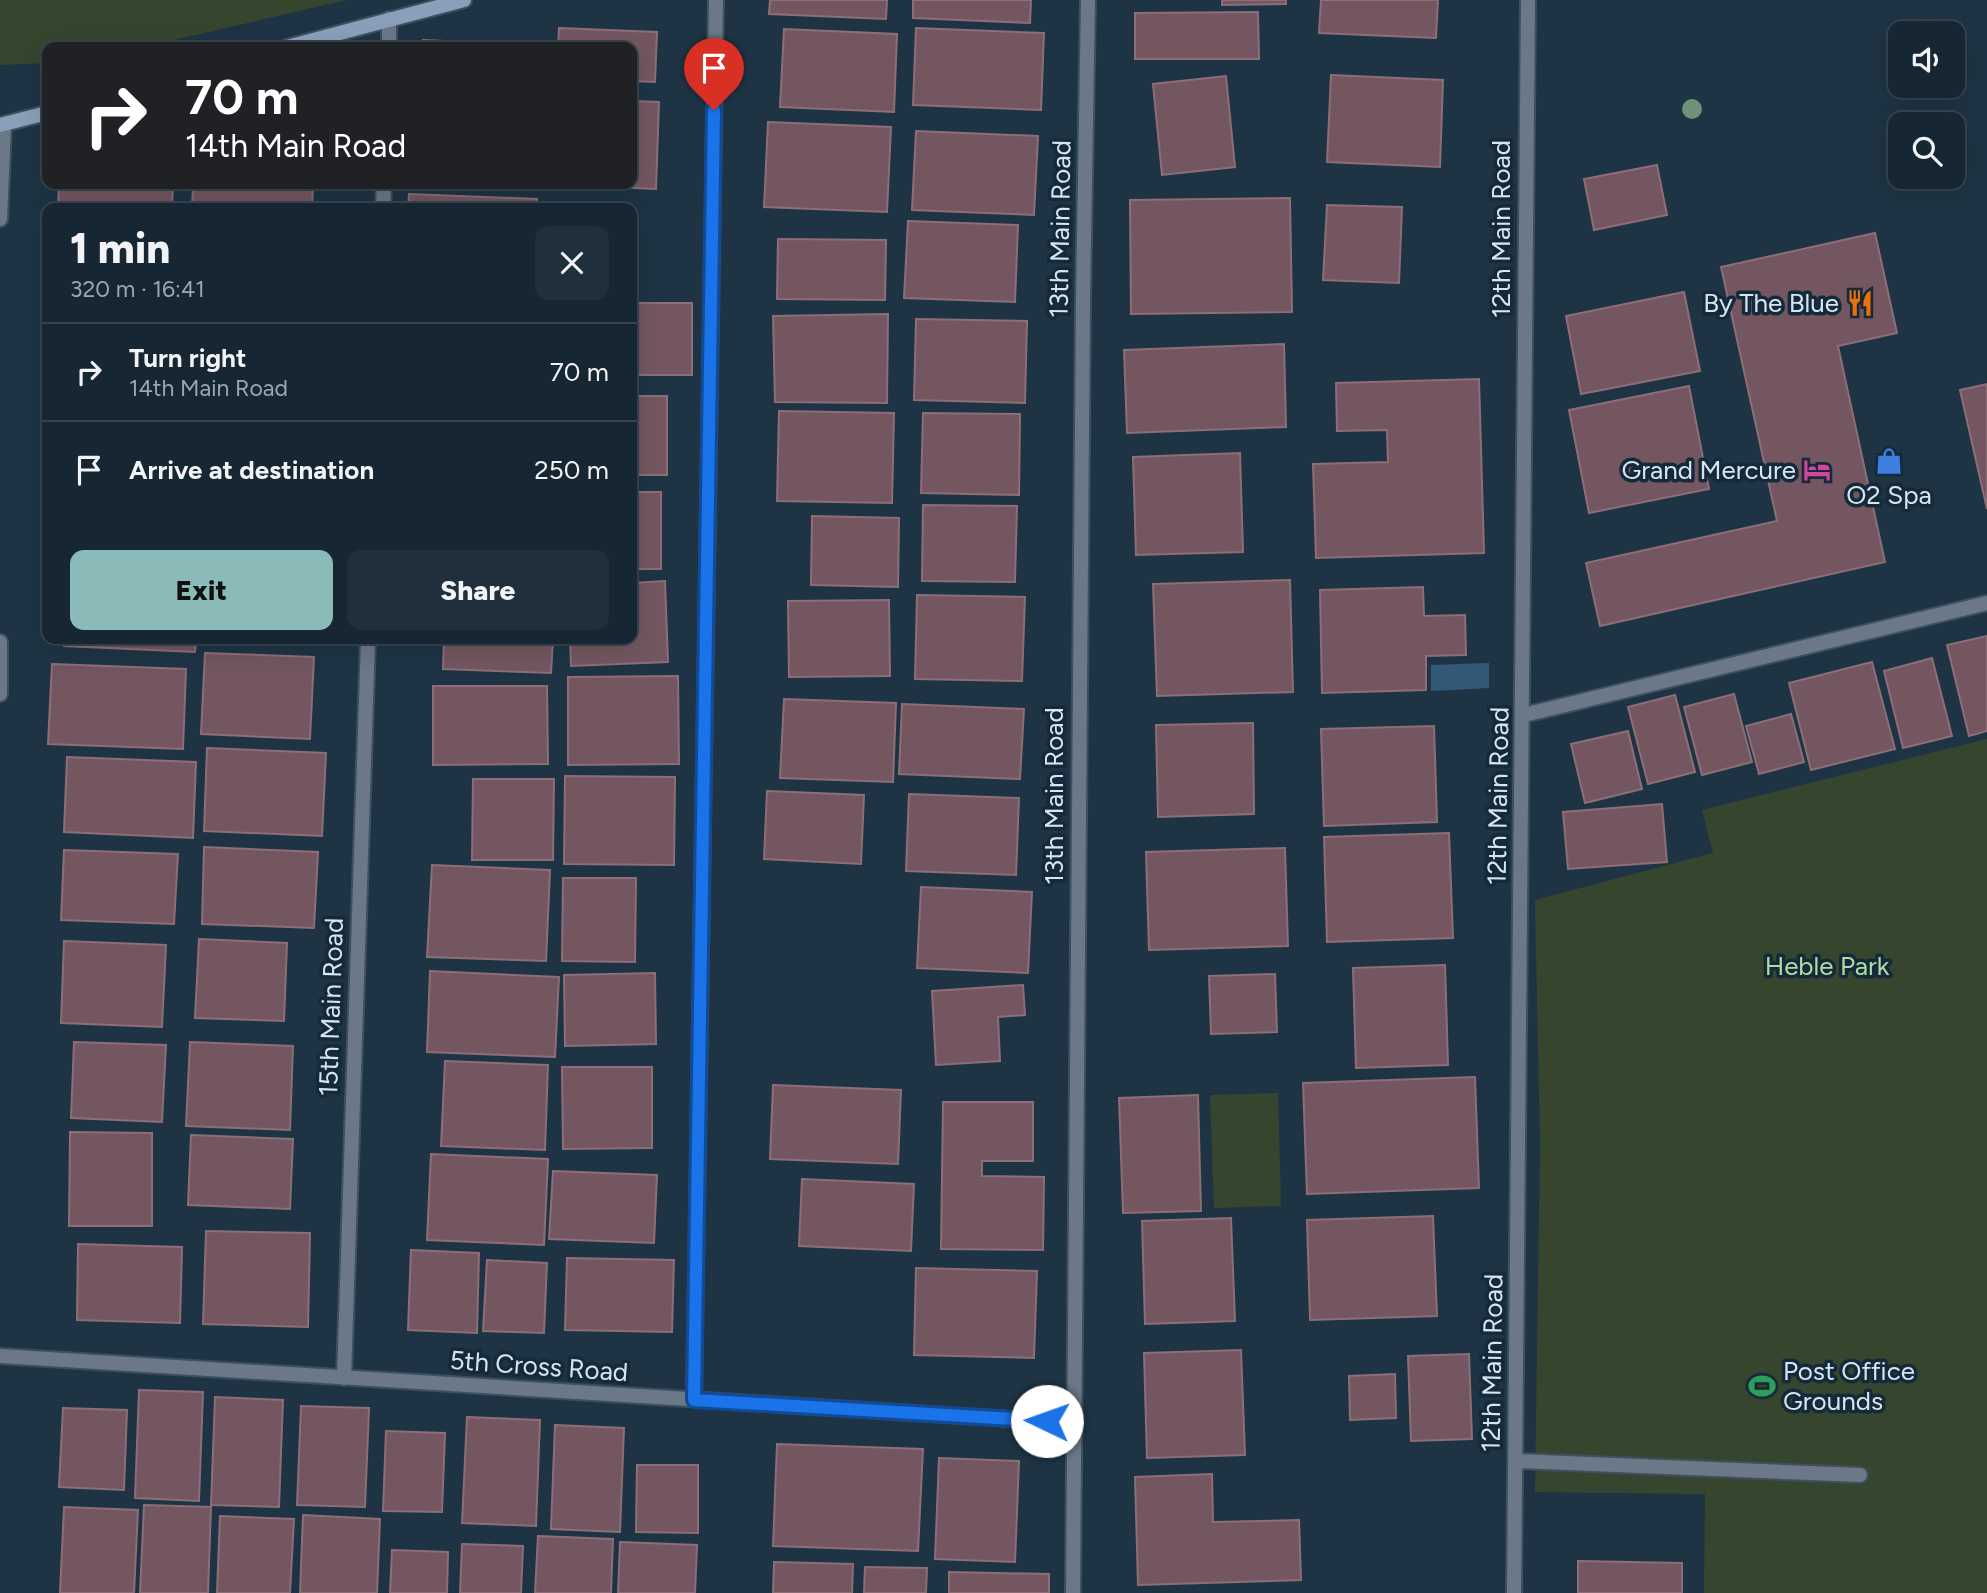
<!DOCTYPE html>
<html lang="en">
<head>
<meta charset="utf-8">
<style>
  :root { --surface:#162733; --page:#1f2f3b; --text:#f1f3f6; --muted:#9ea5ac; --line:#35444e; --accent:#8bbbb9 }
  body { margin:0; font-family:Figtree,sans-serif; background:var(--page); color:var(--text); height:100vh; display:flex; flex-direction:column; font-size:26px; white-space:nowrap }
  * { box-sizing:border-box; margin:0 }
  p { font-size:23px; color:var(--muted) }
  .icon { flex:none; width:38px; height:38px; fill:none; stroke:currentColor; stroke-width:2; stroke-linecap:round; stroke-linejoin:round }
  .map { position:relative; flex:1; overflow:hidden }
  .drawer { position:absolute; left:42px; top:203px; width:595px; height:441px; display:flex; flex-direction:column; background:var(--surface); border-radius:14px; box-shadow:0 7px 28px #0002,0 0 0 2px var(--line) }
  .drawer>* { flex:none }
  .top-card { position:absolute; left:42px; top:42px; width:595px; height:147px; border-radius:14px; box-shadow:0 7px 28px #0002,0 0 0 2px var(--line); background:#202124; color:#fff; overflow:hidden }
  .buttons { position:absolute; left:1888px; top:21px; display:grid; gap:14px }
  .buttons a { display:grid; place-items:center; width:77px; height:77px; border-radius:14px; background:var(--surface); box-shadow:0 7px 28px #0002,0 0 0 2px var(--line); font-size:35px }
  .pin { position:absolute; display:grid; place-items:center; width:60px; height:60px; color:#fff; margin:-72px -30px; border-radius:50% 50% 50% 0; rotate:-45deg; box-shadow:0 0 7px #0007 }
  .pin .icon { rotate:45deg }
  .me { position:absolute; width:77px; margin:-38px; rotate:273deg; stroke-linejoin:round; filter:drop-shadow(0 0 5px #0008) }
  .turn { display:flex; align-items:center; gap:24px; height:147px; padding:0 28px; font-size:32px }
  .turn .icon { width:91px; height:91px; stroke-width:2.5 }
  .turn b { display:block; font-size:49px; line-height:60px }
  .round { display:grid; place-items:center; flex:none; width:74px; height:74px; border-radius:14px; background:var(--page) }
  .overview { display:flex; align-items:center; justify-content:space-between; height:119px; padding:0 28px }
  h1 { font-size:42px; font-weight:800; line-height:52px }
  .primary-button { display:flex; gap:14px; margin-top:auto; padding:14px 28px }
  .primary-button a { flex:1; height:80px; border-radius:14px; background:var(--accent); color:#111; font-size:28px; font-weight:800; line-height:80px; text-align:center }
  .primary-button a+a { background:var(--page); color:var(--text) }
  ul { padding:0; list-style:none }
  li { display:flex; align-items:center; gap:21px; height:98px; padding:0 28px; border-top:2px solid var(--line) }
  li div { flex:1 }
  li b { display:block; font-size:26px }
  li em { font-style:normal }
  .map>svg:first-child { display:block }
</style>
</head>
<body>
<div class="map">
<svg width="1987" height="1593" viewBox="0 0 1987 1593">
  <rect width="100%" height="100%" fill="#1e3444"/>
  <g fill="#36462e">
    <path d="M0,0h346l-202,47h-97v16l-47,2z"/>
    <path d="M1987,739v854h-283l1,-99 -170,-2 5,-347 -5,-245 178,-47 -11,-43z"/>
    <path d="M1278,1093l3,113 -67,2 -4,-113z"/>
  </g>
  <path fill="#345877" d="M1489,663v25l-58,3v-26z"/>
  <g fill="#735660" stroke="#8c6e78" stroke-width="2">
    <path d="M770,0h117l-1,19 -117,-5z"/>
    <path d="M913,0h118l-1,23 -117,-5z"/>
    <path d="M1222,0h64v4l-64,1z"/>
    <path d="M1321,0h117l-2,38 -117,-5z"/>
    <path d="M1258,12l1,47h-124v-46z"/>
    <path d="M559,28l98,4 -2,50 -23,-1v-34h-74z"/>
    <path d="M916,28l128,5 -3,77 -128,-5z"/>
    <path d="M784,29l113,5 -3,78 -114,-5z"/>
    <path d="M423,40l108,5v2h-109z"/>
    <path d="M1331,75l112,5 -3,87 -113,-5z"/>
    <path d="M1226,76l9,91 -73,8 -9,-91z"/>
    <path d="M632,101l27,1 -3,87 -110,-5h86z"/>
    <path d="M768,122l123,5 -4,85 -123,-5z"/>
    <path d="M916,131l122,5 -4,79 -122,-5z"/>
    <path d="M1657,165l10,50 -73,15 -10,-51z"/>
    <path d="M59,184l114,1 -1,23h-114z"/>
    <path d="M193,184h120l-1,24h-120z"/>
    <path d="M422,184h109v5z"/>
    <path d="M409,194l128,5v9h-129z"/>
    <path d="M1290,198l2,114 -161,2 -1,-114z"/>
    <path d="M1327,205l75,2 -3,76 -76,-3z"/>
    <path d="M908,221l110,4 -3,77 -111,-4z"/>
    <path d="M1875,233l22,100 -59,13 47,216 -285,64 -14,-63 191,-42 -56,-254z"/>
    <path d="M778,239l108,1 -1,60 -108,-1z"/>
    <path d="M1684,292l16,79 -119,23 -15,-78z"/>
    <rect x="632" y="303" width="60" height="72"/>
    <path d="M888,314l-1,89 -112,-1 -2,-86z"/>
    <path d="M916,319l111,2 -2,82 -111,-3z"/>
    <path d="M1284,344l2,83 -159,6 -3,-83z"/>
    <path d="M1479,379l5,174 -168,5 -3,-94 75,-2 -1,-32 -50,1 -1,-48z"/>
    <path d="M1987,384v125l-27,-119z"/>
    <path d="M1689,386l20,103 -120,24 -20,-103z"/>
    <rect x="632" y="396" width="35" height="79"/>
    <path d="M779,411l115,2 -2,90 -115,-2z"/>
    <path d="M923,413l97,1 -1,81 -98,-2z"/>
    <path d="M1240,453l3,99 -107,3 -3,-98z"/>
    <rect x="632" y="492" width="29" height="77"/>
    <path d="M923,505l94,1 -2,76 -93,-1z"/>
    <path d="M812,516l87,2 -1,69 -87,-2z"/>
    <path d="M1290,580l3,112 -136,4 -4,-112z"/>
    <path d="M665,581l3,81 -97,4 -1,-27h62v-56z"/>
    <path d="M1423,587l1,29 41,-1 1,40 -40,1v34l-104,3 -2,-103z"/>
    <path d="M917,595l108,2 -3,84 -107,-2z"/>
    <path d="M889,600l1,76 -101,1 -1,-76z"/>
    <path d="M1987,636v95l-18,5 -22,-91z"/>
    <path d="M64,639h132l-1,13 -131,-6z"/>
    <path d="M444,639h109l-2,34 -108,-4z"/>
    <path d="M205,653l109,4 -4,82 -109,-5z"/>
    <path d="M1932,658l20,78 -49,12 -19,-77z"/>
    <path d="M1872,662l23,87 -84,21 -22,-87z"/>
    <path d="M52,664l134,5 -3,80 -135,-5z"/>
    <path d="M678,676l1,88 -111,1v-88z"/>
    <path d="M433,686h114l1,78 -115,1z"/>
    <path d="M1734,694l18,68 -50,13 -18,-68z"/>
    <path d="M1675,695l20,77 -47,12 -20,-77z"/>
    <path d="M784,699l112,4 -3,79 -113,-4z"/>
    <path d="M902,704l122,5 -4,70 -121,-5z"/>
    <path d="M1791,714l13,48 -45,12 -13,-48z"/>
    <path d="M1253,723l1,91 -96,3 -2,-92z"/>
    <path d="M1434,726l3,96 -113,4 -3,-97z"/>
    <path d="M1628,731l14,58 -57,14 -14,-59z"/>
    <path d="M207,748l119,5 -4,83 -118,-5z"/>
    <path d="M67,757l129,5 -3,76 -129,-6z"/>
    <path d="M565,776l110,1 -1,88 -110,-1z"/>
    <path d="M473,779h81l-1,81h-81z"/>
    <path d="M767,791l97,4 -3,69 -97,-5z"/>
    <path d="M909,794l110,4 -3,77 -110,-4z"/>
    <path d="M1662,804l5,58 -99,7 -5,-57z"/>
    <path d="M1449,833l4,105 -126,4 -3,-105z"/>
    <path d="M204,847l114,5 -4,76 -112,-4z"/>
    <path d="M1285,848l3,98 -139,4 -3,-98z"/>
    <path d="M64,850l114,4 -4,70 -113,-4z"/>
    <path d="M432,865l118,5 -4,91 -119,-4z"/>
    <path d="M563,878h73l-1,84 -73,-1z"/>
    <path d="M921,887l111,5 -4,81 -111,-5z"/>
    <path d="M199,939l88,4 -3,78 -89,-3z"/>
    <path d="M64,941l102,4 -4,82 -101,-4z"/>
    <path d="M1445,965l3,100 -92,3 -3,-100z"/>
    <path d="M430,971l129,6 -4,80 -128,-5z"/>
    <path d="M655,973l1,71 -91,2 -1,-71z"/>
    <path d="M1275,974l2,58 -66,2 -2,-58z"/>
    <path d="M1023,985l2,30 -27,2 2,44 -64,4 -4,-74z"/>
    <path d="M74,1042l92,3 -4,77 -91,-4z"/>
    <path d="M190,1042l103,4 -3,84 -104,-4z"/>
    <path d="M445,1061l103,4 -3,85 -104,-4z"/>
    <path d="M562,1067h90v81l-89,1z"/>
    <path d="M1475,1077l4,111 -172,6 -4,-111z"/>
    <path d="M773,1085l128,5 -3,74 -128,-5z"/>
    <path d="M1198,1095l3,116 -78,2 -4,-115z"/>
    <path d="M943,1102h90v59h-51v15l62,1 -1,73 -102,-1z"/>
    <path d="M70,1132l82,1v93h-83z"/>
    <path d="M191,1135l102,4 -3,70 -102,-4z"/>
    <path d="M431,1154l117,5 -4,86 -117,-5z"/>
    <path d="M553,1171l104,4 -3,68 -105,-4z"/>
    <path d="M802,1179l112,5 -3,67 -112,-5z"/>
    <path d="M1433,1216l4,100 -127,4 -3,-100z"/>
    <path d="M1231,1218l4,103 -90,3 -3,-103z"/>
    <path d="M206,1231l104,2 -2,94 -105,-3z"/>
    <path d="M78,1244l104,3 -2,76 -103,-3z"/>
    <path d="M411,1250l68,3 -2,80 -69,-3z"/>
    <path d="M567,1258l107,2 -2,72 -107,-2z"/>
    <path d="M487,1260l60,3 -3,70 -61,-2z"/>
    <path d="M916,1268l121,3 -3,87 -120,-3z"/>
    <path d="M1241,1350l4,105 -98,3 -3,-105z"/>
    <path d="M1469,1354l3,85 -61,2 -3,-85z"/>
    <path d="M1395,1374l1,44 -46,2 -1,-44z"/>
    <path d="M139,1390l64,2 -4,109 -64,-3z"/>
    <path d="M215,1397l68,3 -4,107 -68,-2z"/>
    <path d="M301,1406l68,2 -4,99 -68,-2z"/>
    <path d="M63,1408l64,2 -3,80 -65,-3z"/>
    <path d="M467,1417l73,3 -4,106 -74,-3z"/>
    <path d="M555,1425l69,3 -4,104 -69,-3z"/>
    <path d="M386,1431l59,2 -3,79 -59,-1z"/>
    <path d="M777,1444l146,5 -5,102 -145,-5z"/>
    <path d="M939,1458l80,3 -4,101 -80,-3z"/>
    <path d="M637,1465h61v68l-62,-1z"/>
    <path d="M1212,1474l1,48 86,-2 2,60 -163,5 -3,-108z"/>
    <path d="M144,1505l67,2 -3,86h-68z"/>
    <path d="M64,1507l74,3 -4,83h-74z"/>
    <path d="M303,1515l77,4 -3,74h-77z"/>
    <path d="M220,1516l74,3 -4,74h-73z"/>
    <path d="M538,1536l75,3 -2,54h-76z"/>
    <path d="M620,1542l77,3 -2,48h-77z"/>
    <path d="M462,1544l61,2 -2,47h-61z"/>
    <path d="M392,1550l56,2 -1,41h-57z"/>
    <path d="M1578,1561l104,2v30h-104z"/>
    <path d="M774,1562l79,2 -1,29h-79z"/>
    <path d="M865,1567l62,1 -1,25h-62z"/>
    <path d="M949,1572l100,2v19h-100z"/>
  </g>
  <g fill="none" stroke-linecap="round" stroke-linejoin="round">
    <defs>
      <path id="lane" d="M1516,1461l344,14"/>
      <g id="street">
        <path d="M389,47v-28"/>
        <path d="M383,208l1,-24"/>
        <path d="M0,219l4,-94"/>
        <path d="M0,642v52"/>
        <path d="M1524,715l463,-112"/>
        <path d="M0,1356l1074,67"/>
        <path d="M344,1378l24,-739"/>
        <path d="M694,1400l22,-1400"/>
        <path d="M1073,1593l10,-1293 5,-300"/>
        <path d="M1514,1593l14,-1593"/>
      </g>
      <g id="secondary">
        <path d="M287,47l177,-47"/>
        <path d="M0,125l47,-12"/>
      </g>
    </defs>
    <use href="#lane" stroke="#3c5060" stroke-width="18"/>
    <use href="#street" stroke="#3c5060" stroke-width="18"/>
    <use href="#secondary" stroke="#3c5060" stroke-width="18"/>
    <use href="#lane" stroke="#6b7888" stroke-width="14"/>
    <use href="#street" stroke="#6b7888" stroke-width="14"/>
    <use href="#secondary" stroke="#8aa0ba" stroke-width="14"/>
  </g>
  <circle fill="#6f9176" cx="1692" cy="109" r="10"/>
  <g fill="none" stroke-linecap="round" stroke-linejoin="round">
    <defs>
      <path id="route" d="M714,110l-20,1290 353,21"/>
    </defs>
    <use href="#route" stroke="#114b97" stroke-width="18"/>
    <use href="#route" stroke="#1a73e8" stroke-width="12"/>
  </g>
  <defs>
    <symbol id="restaurant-bare" viewBox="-9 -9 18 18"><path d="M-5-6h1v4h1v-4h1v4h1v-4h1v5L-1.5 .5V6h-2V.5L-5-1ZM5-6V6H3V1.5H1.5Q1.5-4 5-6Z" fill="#e8710a" stroke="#142a3a" stroke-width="2.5" paint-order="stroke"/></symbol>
    <symbol id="shop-bare" viewBox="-9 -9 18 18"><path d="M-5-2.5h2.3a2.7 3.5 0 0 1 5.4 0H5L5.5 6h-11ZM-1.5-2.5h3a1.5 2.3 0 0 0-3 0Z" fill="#3f7fe0" stroke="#142a3a" stroke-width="2.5" paint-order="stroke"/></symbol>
    <symbol id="hotel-bare" viewBox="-9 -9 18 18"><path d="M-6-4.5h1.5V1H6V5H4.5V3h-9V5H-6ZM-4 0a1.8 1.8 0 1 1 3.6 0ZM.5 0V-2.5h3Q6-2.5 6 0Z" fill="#d1479c" stroke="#142a3a" stroke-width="2.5" paint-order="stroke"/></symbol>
    <symbol id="stadium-bare" viewBox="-9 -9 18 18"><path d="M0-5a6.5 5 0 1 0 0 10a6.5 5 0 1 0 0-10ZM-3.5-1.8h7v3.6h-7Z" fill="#2e9e5b" stroke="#142a3a" stroke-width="2.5" paint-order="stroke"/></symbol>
  </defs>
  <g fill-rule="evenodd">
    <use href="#restaurant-bare" x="1841" y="284" width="38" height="38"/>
    <use href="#shop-bare" x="1870" y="442" width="38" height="38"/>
    <use href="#hotel-bare" x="1798" y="451" width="38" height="38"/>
    <use href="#stadium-bare" x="1743" y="1367" width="38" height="38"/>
  </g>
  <g text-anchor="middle" stroke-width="7" stroke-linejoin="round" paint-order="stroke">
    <g font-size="26" fill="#d8e5f0" stroke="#142a3a">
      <text transform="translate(1060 229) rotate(-89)" y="9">13th Main Road</text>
      <text transform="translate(1501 229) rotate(-90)" y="9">12th Main Road</text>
      <text transform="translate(1054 796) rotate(-90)" y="9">13th Main Road</text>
      <text transform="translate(1498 796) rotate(-89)" y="9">12th Main Road</text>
      <text transform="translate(331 1007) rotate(-88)" y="9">15th Main Road</text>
      <text transform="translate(1492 1363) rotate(-89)" y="9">12th Main Road</text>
      <text transform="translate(539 1366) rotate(4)" y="9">5th Cross Road</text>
    </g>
    <g font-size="26" fill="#d8e5f0" stroke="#142a3a" text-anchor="end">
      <text x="1839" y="312">By The Blue</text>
      <text x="1796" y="479">Grand Mercure</text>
      <text x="1889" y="504" text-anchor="middle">O2 Spa</text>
      <text x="1783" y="1380" text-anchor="start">Post Office<tspan x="1783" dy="30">Grounds</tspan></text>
    </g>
    <g font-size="26" fill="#b1dd9f" stroke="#142a3a">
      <text x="1827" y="975">Heble Park</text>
    </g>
  </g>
</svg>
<div class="buttons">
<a><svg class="icon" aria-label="sound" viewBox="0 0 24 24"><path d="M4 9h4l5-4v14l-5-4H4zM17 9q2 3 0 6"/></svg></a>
<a><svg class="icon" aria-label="search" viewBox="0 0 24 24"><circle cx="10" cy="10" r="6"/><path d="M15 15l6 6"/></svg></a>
</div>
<div class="pin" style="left:714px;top:110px;background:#d93025"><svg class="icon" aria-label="arrive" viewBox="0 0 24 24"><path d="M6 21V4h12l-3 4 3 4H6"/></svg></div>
<svg class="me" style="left:1047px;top:1421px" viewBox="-20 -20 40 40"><circle r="19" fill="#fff"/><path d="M0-13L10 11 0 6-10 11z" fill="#1a73e8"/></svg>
<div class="top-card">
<div class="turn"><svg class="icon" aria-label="right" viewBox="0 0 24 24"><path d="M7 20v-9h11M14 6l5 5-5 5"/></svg><div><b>70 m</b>14th Main Road</div></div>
</div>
<section class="drawer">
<div class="overview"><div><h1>1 min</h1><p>320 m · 16:41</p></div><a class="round"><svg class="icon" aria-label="close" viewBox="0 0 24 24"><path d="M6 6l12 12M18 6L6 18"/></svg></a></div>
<ul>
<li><svg class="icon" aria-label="right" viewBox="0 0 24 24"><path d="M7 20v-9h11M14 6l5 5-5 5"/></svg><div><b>Turn right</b><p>14th Main Road</p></div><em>70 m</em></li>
<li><svg class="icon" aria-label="arrive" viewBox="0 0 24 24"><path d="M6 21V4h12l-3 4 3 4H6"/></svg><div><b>Arrive at destination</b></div><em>250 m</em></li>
</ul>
<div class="primary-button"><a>Exit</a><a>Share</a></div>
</section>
</div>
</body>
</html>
